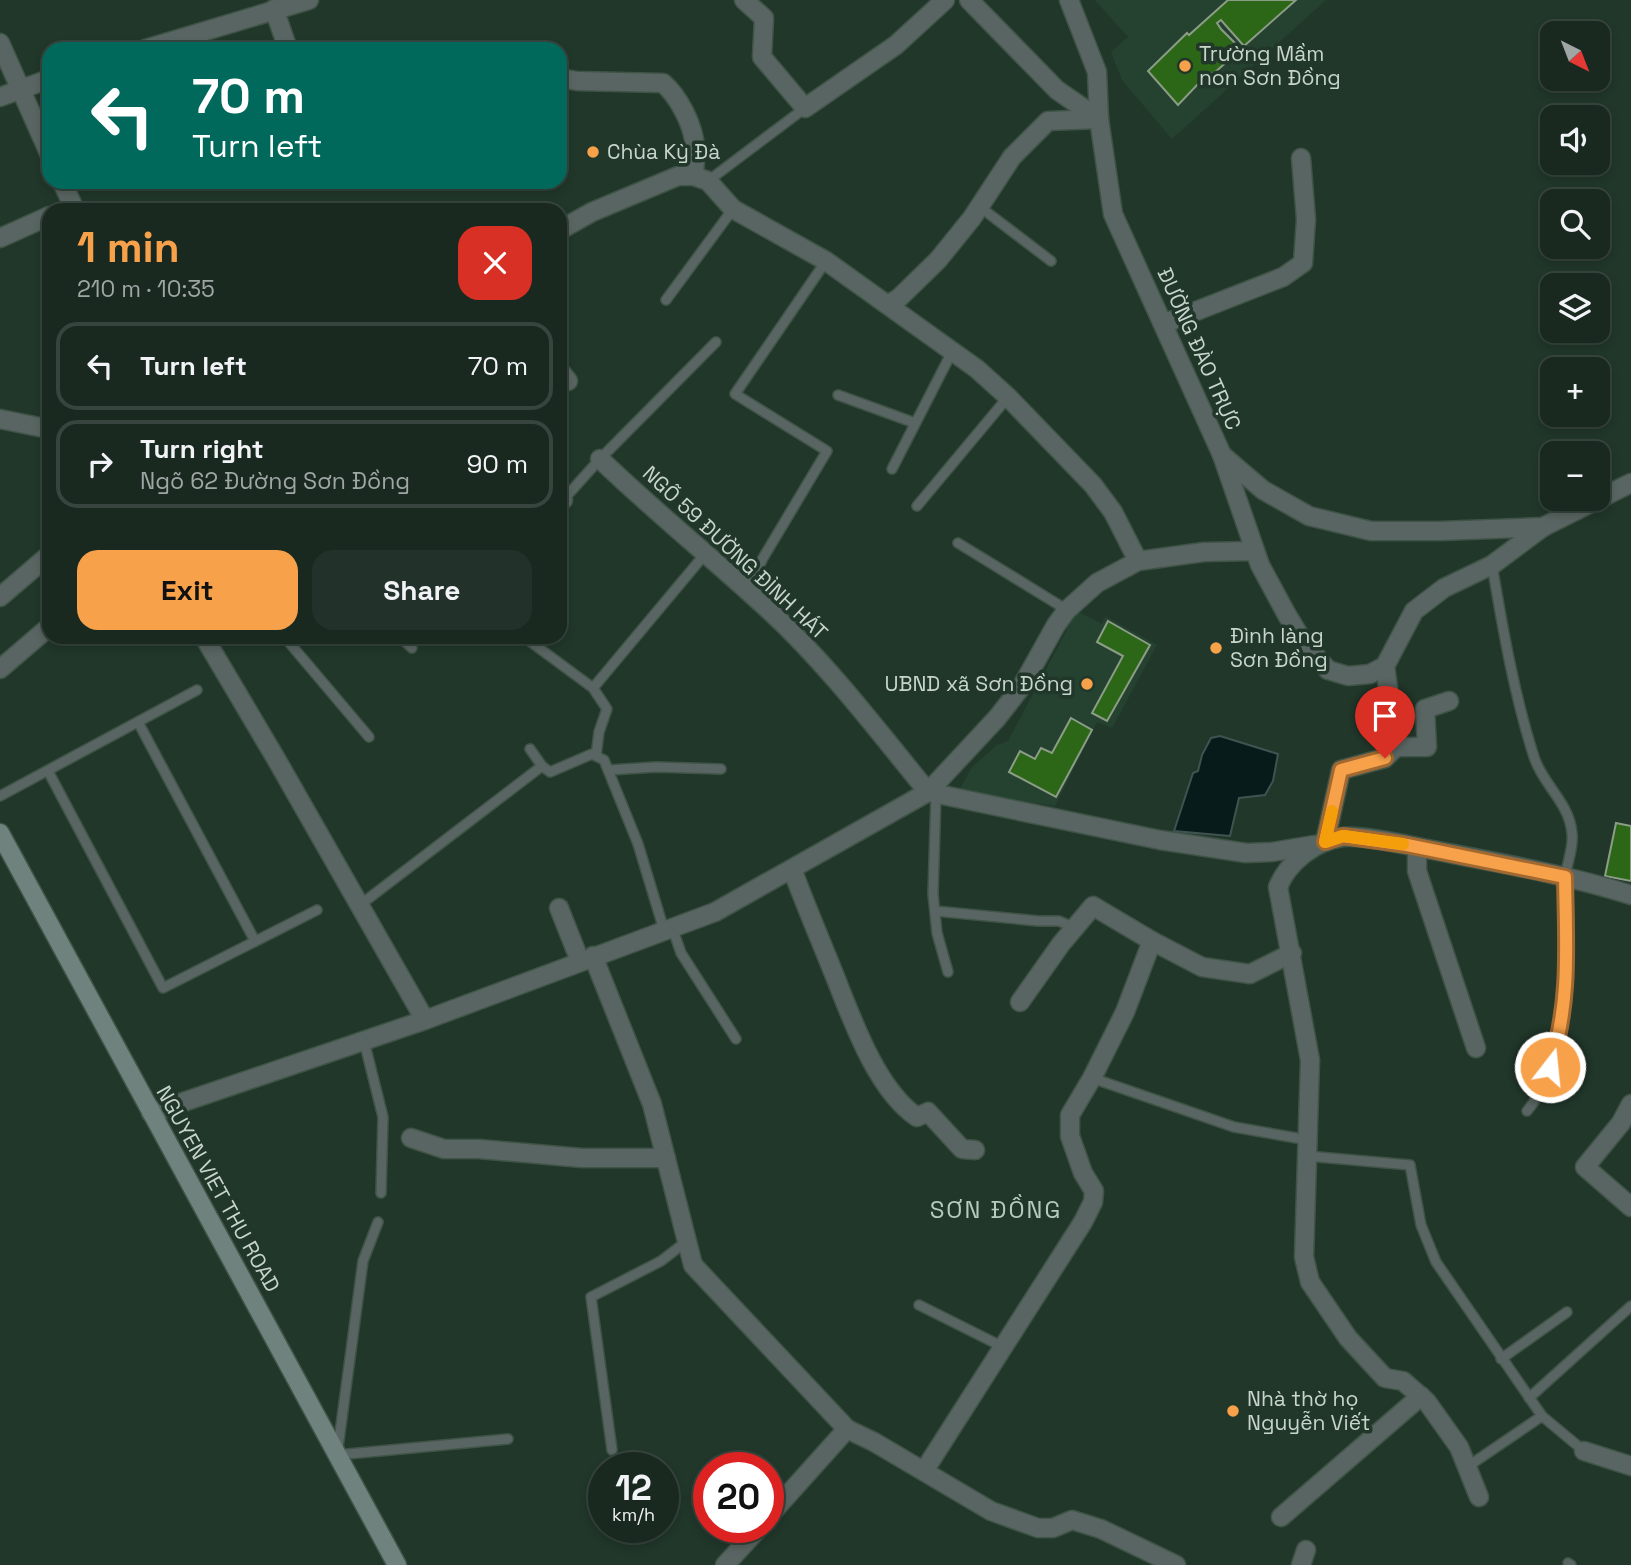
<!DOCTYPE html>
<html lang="en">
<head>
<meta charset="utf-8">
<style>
  :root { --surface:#192920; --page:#223129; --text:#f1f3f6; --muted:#9fa6a5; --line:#37453e; --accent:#f7a14a }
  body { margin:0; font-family:"Space Grotesk",sans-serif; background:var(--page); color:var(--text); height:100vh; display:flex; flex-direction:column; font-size:26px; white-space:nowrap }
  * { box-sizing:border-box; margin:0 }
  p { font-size:23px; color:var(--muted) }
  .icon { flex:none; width:38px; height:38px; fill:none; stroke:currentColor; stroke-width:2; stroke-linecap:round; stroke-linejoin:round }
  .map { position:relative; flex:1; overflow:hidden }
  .drawer { position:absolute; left:42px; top:203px; width:525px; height:441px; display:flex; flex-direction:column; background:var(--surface); border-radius:21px; box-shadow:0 4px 10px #0003,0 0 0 2px var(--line) }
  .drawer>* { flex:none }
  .banner { position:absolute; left:42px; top:42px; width:525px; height:147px; border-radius:21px; box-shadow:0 4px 10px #0003,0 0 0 2px var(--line); background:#00695c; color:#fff; overflow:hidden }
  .needle { width:46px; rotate:138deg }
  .buttons { position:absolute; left:1540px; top:21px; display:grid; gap:14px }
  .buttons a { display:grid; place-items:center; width:70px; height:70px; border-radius:14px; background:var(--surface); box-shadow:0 4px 10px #0003,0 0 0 2px var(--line); font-size:35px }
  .speed { position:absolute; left:588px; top:1452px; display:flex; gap:14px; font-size:35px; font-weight:700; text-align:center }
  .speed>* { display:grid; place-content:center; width:91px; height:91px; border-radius:50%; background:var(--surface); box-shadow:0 4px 10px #0003,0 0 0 2px var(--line); line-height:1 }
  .speed small { font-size:18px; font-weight:400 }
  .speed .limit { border:10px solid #d22; background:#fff; color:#111 }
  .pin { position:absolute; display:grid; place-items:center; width:60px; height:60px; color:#fff; margin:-72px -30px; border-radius:50% 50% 50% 0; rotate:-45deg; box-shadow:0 0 7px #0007 }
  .pin .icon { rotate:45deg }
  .me { position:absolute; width:77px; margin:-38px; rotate:16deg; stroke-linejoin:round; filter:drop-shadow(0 0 5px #0008) }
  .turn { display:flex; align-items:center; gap:24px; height:147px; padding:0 35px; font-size:32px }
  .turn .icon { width:91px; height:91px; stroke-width:2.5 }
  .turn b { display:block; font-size:49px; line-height:60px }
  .round { display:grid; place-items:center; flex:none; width:74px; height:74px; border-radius:21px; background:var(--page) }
  .summary { display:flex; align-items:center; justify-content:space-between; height:119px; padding:0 35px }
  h1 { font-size:42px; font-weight:700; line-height:52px; color:var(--accent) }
  .button { display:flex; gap:14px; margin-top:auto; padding:14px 35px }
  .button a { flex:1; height:80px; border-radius:21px; background:var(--accent); color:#111; font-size:28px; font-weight:700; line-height:80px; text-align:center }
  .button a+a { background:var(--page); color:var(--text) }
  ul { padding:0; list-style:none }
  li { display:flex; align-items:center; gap:21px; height:88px; margin:0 14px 10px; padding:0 21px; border:4px solid var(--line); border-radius:21px }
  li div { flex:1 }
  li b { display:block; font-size:26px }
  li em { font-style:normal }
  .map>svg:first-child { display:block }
</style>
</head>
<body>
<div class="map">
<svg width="1631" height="1565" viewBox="0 0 1631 1565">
  <rect width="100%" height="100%" fill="#21372a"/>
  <g fill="#254231">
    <path d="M1095,0h231l-154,139 -50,-59 -11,-28 17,-15z"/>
    <path d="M1077,611l25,13 3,-8 52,29 -45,83 -15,-6 -42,84 -96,-15 13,-24 25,-22 11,-4z"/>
  </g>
  <path fill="#071b1b" stroke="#415350" stroke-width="2" d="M1220,736l58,18 -5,27 -8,14 -26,3 -9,38 -56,-5 19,-58 5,-2 4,-16 9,-17z"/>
  <g fill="#2c6717" stroke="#8c9c87" stroke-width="2">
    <path d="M1228,0h68l-52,46 -23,-26 -4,3 4,6 20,20 -28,25 -3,-1 -4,8 -9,4 -19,20 -30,-34 39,-38 2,2z"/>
    <path d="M1108,621l42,24 -43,76 -15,-8 31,-57 -26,-14z"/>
    <path d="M1071,718l21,12 -36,67 -47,-25 11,-21 15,8 6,-11 11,5z"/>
    <path d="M1616,823l15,3v55l-26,-5z"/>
  </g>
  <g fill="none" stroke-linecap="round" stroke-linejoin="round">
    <defs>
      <g id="service">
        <path d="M708,181l97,-73"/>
        <path d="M980,207l71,54"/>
        <path d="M666,300l67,-91"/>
        <path d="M838,395l77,28"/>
        <path d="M892,469l61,-119"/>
        <path d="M563,500l37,-41 116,-117"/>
        <path d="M917,506l91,-109"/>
        <path d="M958,543l109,67"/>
        <path d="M1492,565c11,65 22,129 42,192 9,28 35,45 38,76 2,16 -6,31 -7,47 -5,68 11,127 -18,194 -5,14 -10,26 -20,37"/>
        <path d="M747,591l16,-33 64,-107 -92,-57 91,-133"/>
        <path d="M291,637l-4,3 82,97"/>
        <path d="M400,637l12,11"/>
        <path d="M524,637l69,51 14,21 -8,23 -3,24"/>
        <path d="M593,688l112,-134"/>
        <path d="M138,722l117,219"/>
        <path d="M530,749l12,17 8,6 42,-18 12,6 34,84 26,86"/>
        <path d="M609,770l47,-3 65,2"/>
        <path d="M48,771l115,217 154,-78"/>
        <path d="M936,794l-3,100 4,39 11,39"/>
        <path d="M0,796l197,-106"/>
        <path d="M360,905l182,-139"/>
        <path d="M935,911l103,10h21l16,7"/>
        <path d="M672,927l9,26 55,86"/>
        <path d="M364,1041l19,76 -2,76"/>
        <path d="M1092,1078l142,49 74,13"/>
        <path d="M1307,1156l103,9 11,60 15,37 106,154 42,35"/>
        <path d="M378,1222l-15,39 -26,194 171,-16"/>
        <path d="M919,1305l84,42"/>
        <path d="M1501,1359l66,-47"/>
        <path d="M1529,1398l102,-92"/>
        <path d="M612,1450l-21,-153 70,-36 26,-20"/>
        <path d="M1467,1467l75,-51"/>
        <path d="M1568,1563l3,2"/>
      </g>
      <g id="minor">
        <path d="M744,0l20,18 -2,39 43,51 91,-63 49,-45"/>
        <path d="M969,0l88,90 42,29"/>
        <path d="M274,9l14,40"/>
        <path d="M0,43l49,110"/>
        <path d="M560,78l17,3 86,2c16,14 31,43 32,65 1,9 -1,19 -1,28"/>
        <path d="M62,182l13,28"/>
        <path d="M560,230l32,-18 86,-36h16l14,5 25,28 93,52 151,108 31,28 85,88 20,27 25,49"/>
        <path d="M0,238l49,-22"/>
        <path d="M889,304l10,-6 39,-38 34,-42 40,-61 36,-36 51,-2"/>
        <path d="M1163,324l120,-47 20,-14 3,-44 -5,-61"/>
        <path d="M560,371l8,10"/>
        <path d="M0,419l49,10"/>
        <path d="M1222,455l38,110 27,50 17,28 24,27 20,6 22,-2 15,-8 29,-55 30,-23 48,-23 51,-38"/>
        <path d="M600,459c55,53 115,101 171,153 58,54 107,119 157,180"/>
        <path d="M560,498l3,2"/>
        <path d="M0,597l49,-42"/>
        <path d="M204,637l71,120 150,263"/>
        <path d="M0,669l49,-42"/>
        <path d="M1396,747h31l-2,-38 24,-8"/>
        <path d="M928,792l232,48 86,13 26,-1 42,-7"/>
        <path d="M1325,842l16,-72 44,-12 11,-11 -11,-81"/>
        <path d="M1417,847v24l59,177"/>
        <path d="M792,869c13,35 28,70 42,105 18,45 42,115 83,143l11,-5 34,37 13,1"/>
        <path d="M559,908l21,53"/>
        <path d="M593,956l59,148 41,161 154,164 27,13 117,69 47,17h15l19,-8 29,9 75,36"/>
        <path d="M1020,1002l41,-58 32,-38 59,35 50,26 48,7 42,-21"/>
        <path d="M1631,1104l-10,19 -36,44 46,40"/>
        <path d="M151,1113l274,-93 290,-108 213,-120 69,-74 25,-32 34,-61 11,-15 30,-27 41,-22 66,-9 51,-1"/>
        <path d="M411,1138l33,11h35l103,9h84"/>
        <path d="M1584,1451l47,15"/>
        <path d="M924,1471l159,-249 10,-20 1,-11 -11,-18 -13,-37v-21l22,-37 33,-66 27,-71"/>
        <path d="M1479,1497l-20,-50 -32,-45 -24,-21 -18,-3 -37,-40 -38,-56 -6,-25 6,-197 -32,-173c10,-25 38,-47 65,-50 17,-2 56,6 74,10 71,14 145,26 214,48"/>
        <path d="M768,1517l79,-88"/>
        <path d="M1281,1517l140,-121"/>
        <path d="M725,1565l34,-37"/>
        <path d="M1301,1565l5,-15"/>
      </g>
      <g id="tertiary">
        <path d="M1069,0l28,72 2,47 14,95 109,241 41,35 46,26 62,15h69l103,-4 88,-44"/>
        <path d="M145,49l164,-49"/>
        <path d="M0,97l49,-18"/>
      </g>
      <path id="secondary" d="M0,833l397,732"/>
    </defs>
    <use href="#service" stroke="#3f5347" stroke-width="12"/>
    <use href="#minor" stroke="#3f5347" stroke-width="21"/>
    <use href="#tertiary" stroke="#3f5347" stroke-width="21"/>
    <use href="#secondary" stroke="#3f5347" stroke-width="21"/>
    <use href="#service" stroke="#596562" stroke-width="9"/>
    <use href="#minor" stroke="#596562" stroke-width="18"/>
    <use href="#tertiary" stroke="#596562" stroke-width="18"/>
    <use href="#secondary" stroke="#6f827d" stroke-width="18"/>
  </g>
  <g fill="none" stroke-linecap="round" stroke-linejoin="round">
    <defs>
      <path id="route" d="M1385,758l-44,12 -16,72 18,-6 64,9 158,32c1,68 6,124 -15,190"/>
    </defs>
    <use href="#route" stroke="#a16930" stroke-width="18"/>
    <use href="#route" stroke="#f7a14a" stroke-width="12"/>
    <path stroke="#f59e0b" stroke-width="12" d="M1332,811l-7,31 18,-6 60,8"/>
  </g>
  <g fill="#f7a14a" stroke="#21372a" stroke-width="2.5">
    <circle cx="1185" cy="66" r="7"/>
    <circle cx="593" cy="152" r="7"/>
    <circle cx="1216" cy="648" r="7"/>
    <circle cx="1087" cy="684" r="7"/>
    <circle cx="1233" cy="1411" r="7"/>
  </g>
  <g text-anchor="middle" stroke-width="7" stroke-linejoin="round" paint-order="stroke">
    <g font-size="21" fill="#c8d5cd" stroke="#21372a" text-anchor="start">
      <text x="1199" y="61">Trường Mầm<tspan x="1199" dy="24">non Sơn Đồng</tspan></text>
      <text x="607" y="159">Chùa Kỳ Đà</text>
      <text x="1230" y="643">Đình làng<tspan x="1230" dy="24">Sơn Đồng</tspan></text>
      <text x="1073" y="691" text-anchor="end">UBND xã Sơn Đồng</text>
      <text x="1247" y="1406">Nhà thờ họ<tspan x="1247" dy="24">Nguyễn Viết</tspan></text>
    </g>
    <g font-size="21" fill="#c8d5cd" stroke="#21372a">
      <text transform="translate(1199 349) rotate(66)" y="7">ĐƯỜNG ĐÀO TRỰC</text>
      <text transform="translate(735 553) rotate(43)" y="7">NGÕ 59 ĐƯỜNG ĐÌNH HÁT</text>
      <text transform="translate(218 1189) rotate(61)" y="7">NGUYEN VIET THU ROAD</text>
    </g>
    <g font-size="24" letter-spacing="2" fill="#b4cdbd" stroke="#21372a">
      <text x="996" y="1218">SƠN ĐỒNG</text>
    </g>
  </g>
</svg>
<div class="buttons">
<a><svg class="needle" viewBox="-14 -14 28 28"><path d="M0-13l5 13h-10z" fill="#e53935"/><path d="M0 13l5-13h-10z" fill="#9fa6a5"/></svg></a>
<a><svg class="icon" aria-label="sound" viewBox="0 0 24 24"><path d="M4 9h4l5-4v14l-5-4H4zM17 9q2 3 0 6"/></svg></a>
<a><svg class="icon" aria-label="search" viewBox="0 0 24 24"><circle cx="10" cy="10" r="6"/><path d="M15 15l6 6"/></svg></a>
<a><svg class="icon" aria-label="layers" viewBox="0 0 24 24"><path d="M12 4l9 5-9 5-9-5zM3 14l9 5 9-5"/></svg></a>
<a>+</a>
<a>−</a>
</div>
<div class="speed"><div>12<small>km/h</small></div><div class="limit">20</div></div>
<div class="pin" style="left:1385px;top:758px;background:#d93025"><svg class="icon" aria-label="arrive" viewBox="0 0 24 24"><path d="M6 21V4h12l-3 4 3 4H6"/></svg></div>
<svg class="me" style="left:1550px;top:1067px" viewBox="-20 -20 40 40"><circle r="17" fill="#f7a14a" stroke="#fff" stroke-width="3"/><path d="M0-11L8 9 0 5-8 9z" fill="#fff"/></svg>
<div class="banner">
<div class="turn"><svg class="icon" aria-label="left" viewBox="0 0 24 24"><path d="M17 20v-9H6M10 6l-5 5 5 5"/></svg><div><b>70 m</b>Turn left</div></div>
</div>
<section class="drawer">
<div class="summary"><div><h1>1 min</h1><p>210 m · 10:35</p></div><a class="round" style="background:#d93025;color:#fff"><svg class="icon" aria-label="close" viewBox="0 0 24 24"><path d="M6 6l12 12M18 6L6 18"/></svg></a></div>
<ul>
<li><svg class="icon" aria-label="left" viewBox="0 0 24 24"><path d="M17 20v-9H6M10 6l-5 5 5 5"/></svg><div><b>Turn left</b></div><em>70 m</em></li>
<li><svg class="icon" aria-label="right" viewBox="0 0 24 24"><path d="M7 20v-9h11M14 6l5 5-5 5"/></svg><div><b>Turn right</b><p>Ngõ 62 Đường Sơn Đồng</p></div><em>90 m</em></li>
</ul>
<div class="button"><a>Exit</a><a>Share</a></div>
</section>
</div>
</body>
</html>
